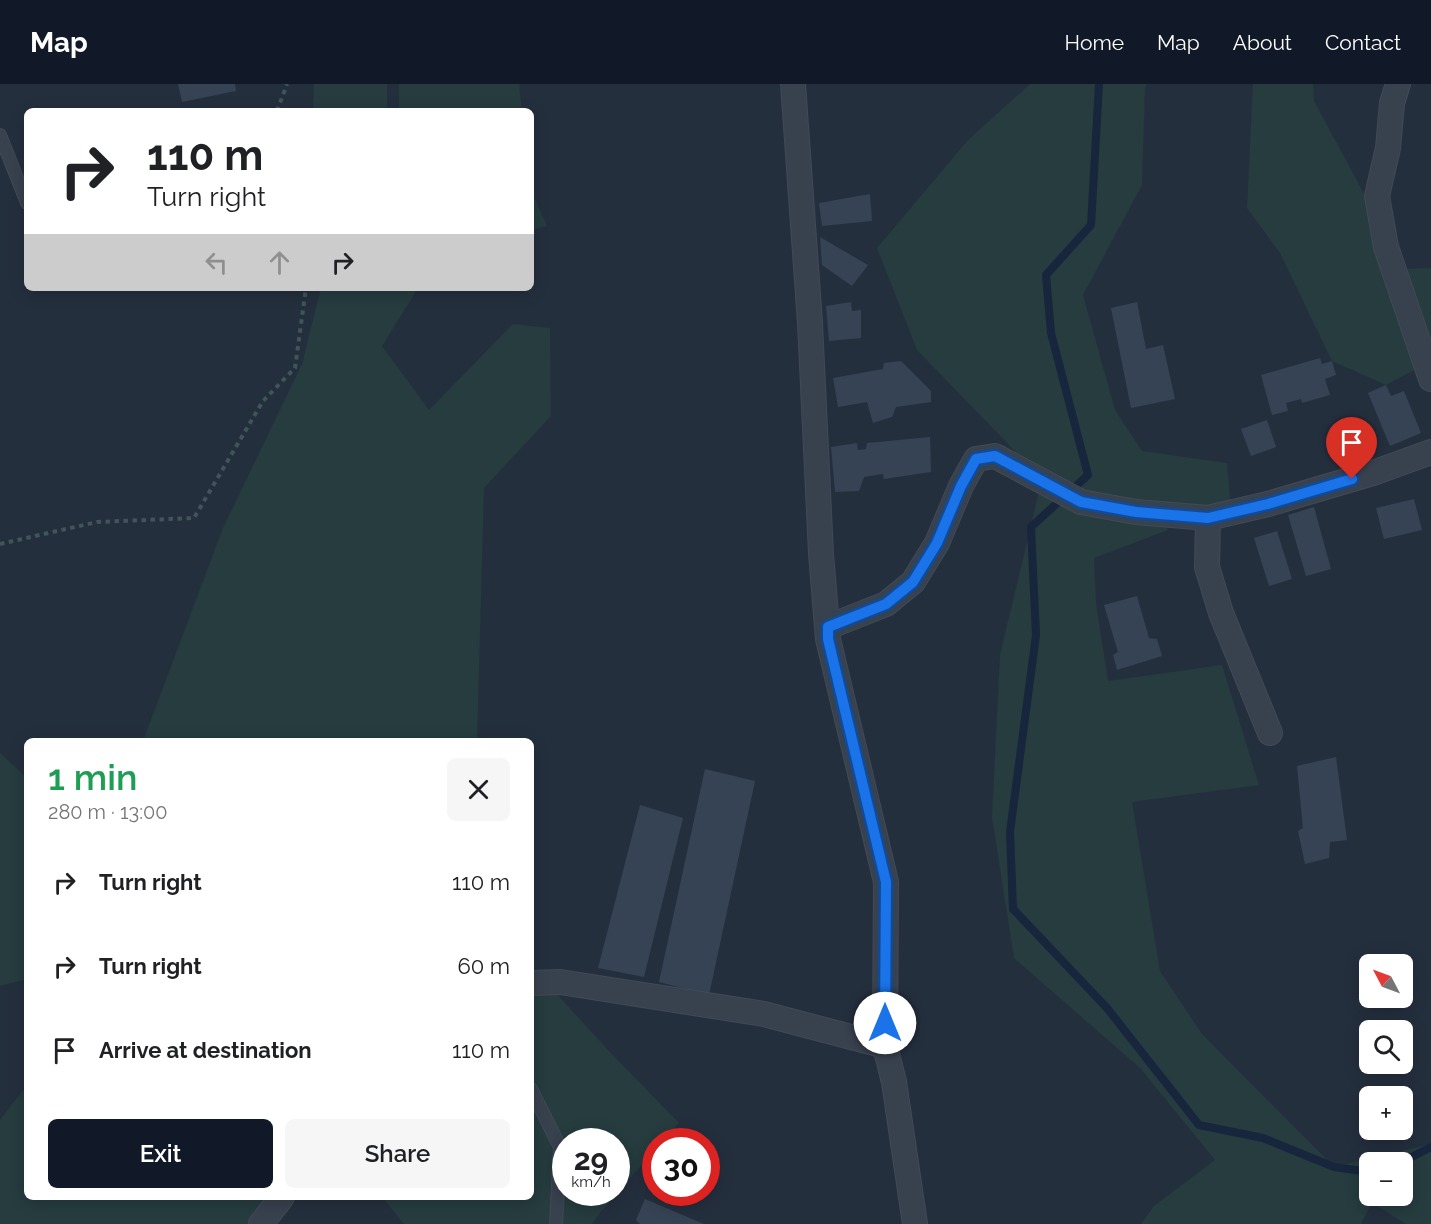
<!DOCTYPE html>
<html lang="en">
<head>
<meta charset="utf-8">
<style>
  :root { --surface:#fff; --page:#f6f6f6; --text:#202124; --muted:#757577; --accent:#111827 }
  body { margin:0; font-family:Raleway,sans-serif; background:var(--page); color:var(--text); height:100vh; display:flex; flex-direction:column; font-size:22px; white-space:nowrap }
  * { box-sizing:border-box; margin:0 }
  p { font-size:20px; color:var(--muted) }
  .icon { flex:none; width:33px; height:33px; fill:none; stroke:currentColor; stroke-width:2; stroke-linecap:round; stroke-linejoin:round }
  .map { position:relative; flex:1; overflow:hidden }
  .drawer { position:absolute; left:24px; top:654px; width:510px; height:462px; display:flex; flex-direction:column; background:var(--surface); border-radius:9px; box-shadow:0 3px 15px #0003 }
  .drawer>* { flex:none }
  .top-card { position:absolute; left:24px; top:24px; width:510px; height:183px; border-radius:9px; box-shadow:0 3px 15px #0003; background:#fff; color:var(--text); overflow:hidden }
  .needle { width:39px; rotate:311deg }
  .controls { position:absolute; left:1359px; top:870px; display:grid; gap:12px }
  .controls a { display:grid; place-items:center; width:54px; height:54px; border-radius:9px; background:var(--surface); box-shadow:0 3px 15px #0003; font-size:30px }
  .speed { position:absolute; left:552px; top:1044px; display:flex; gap:12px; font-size:30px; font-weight:700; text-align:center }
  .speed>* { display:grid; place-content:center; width:78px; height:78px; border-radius:50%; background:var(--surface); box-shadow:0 3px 15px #0003; line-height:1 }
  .speed small { font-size:15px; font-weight:400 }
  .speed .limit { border:9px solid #d22; background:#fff; color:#111 }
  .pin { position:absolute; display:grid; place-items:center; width:51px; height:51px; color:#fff; margin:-62px -26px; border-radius:50% 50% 50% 0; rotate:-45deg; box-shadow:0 0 6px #0007 }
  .pin .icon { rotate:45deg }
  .me { position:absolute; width:66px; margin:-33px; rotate:0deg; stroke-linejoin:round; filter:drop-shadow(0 0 4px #0008) }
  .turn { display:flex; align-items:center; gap:21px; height:126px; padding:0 24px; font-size:27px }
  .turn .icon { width:78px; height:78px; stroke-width:2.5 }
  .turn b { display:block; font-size:42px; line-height:51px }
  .lanes { display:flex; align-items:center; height:57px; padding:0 24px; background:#0003; justify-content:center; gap:30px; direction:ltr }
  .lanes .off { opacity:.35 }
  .round { display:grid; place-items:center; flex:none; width:63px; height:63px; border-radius:9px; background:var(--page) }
  .overview { display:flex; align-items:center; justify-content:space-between; height:102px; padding:0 24px }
  h1 { font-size:36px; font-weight:600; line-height:45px; color:#1e9e55 }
  .primary-button { display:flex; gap:12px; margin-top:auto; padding:12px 24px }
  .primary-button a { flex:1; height:69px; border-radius:9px; background:var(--accent); color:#fff; font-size:24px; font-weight:600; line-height:69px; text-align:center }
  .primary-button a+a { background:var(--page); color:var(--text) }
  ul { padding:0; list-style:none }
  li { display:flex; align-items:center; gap:18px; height:84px; padding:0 24px }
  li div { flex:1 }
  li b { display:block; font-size:22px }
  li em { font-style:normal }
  header { display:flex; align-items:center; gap:36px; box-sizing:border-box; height:84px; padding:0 30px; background:var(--accent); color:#fff }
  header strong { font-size:28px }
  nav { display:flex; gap:33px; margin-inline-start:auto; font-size:21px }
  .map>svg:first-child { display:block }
</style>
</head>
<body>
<header>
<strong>Map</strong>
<nav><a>Home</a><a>Map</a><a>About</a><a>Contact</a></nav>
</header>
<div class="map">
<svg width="1431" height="1140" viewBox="0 0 1431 1140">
  <rect width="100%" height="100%" fill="#242f3e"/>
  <g fill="#263c3f" fill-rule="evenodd">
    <path d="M314,0h73v27h-74z"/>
    <path d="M399,0h120l3,27h-123z"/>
    <path d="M1030,0h117l-2,3 -3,98 -59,110 32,115 27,41 85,12 4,48 -67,12 4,7 -74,28 2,46 12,77 114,-16 37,120 -127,17 28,169 42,63 132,133 97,-23v80h-25l-34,-21 -11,21h-220l13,-18 61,-46 -75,-92 -126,-110 -22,-141 8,-162 42,-176 -125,-129 -40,-102 91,-108zM1370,1078h32v34h-32z"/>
    <path d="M1253,0h60l1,17 55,102 47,166 -30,16 -54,-24 -52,-108 -33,-45z"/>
    <path d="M531,100l1,8 15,34 -16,4z"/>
    <path d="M1431,184v70l-26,-69z"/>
    <path d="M321,204h97l-36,58 47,64 84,-86 37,4 1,88 -67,72 -7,253h-334l80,-213 79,-164z"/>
    <path d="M0,669l27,25v201l-27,7z"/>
    <path d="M554,907l55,60 70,72 -16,18 -7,1 -1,8 -56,64 -7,10h-188l-22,-27h149v-201zM566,1058h50v50h-50z"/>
    <path d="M27,1001v112h248l-17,27h-258v-104z"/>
  </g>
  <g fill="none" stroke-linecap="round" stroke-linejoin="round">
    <g stroke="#17263c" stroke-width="8">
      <path d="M1099,0l-8,141 -45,50 5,58 37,142 -57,52 5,108 -26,197 3,77 94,99 92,117 64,13 71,29 36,5"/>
      <path d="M1402,1078l29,-15"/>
    </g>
  </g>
  <g fill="#364354">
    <path d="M178,0h57l1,7 -54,11z"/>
    <path d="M870,110l2,27 -50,5 -3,-23z"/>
    <path d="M820,153l48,28 -16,21 -30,-21z"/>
    <path d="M851,218l1,9 9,-1v28l-32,3 -3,-35z"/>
    <path d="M1137,218l9,47 17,-4 12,54 -44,9 -20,-100z"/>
    <path d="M1320,274l2,6 10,-3 4,14 -11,4 5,16 -28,8 -1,-4 -15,4 2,8 -16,4 -11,-40z"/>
    <path d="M901,277l30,30v11l-35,5 -4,10 -19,6 -6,-21 -29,5 -5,-29 50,-9 1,-6z"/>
    <path d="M1386,301l5,11 13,-5 17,42 -31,13 -22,-53z"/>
    <path d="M1267,336l9,27 -25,9 -10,-27z"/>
    <path d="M930,353l1,35 -47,7 -1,-5 -19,3 -5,14 -24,1 -4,-45 26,-4 1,7 8,-1 1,-6z"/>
    <path d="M1414,415l8,31 -38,9 -8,-31z"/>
    <path d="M1314,423l17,62 -25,7 -18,-61z"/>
    <path d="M1277,447l15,48 -23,7 -15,-48z"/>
    <path d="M1137,512l12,42 8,1 5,17 -45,14 -4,-15 5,-3 -14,-47z"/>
    <path d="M1336,673l11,83 -17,2 -1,16 -24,6 -7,-33 5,-3 -6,-62z"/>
    <path d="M705,685l50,12 -46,214 -50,-13z"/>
    <path d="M640,721l43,13 -39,159 -46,-9z"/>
    <path d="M645,1115l59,25h-64l-4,-4z"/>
  </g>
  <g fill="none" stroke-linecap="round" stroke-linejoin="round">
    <defs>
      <g id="service">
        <path d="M0,51l27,68"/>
        <path d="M531,1005l29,58 -4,77"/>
      </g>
      <g id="minor">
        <path d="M793,0l17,239 11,231 7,85 58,243 -1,164 9,36 21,142"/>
        <path d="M1398,0l-6,19 -4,45 -11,48 9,51 45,132"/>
        <path d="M1208,434l-1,49 14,46 49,120"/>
        <path d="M828,543l58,-23 27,-22 24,-39 24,-57 15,-27 19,-3 86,46 55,10 72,6 60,-14 105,-31 58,-21"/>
        <path d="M531,899l29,-1 204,32 121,32"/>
        <path d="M261,1140l21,-27"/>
      </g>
    </defs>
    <use href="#service" stroke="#414a57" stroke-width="14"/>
    <use href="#minor" stroke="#414a57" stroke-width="26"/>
    <g stroke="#3f5557" stroke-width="4" stroke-dasharray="4.5 4.5" stroke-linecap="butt">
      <path d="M277,27l10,-27"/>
      <path d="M0,460l97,-22 97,-4 69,-117 32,-33 11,-80"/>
    </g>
    <use href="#service" stroke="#38414e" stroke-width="12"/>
    <use href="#minor" stroke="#38414e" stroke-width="24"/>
  </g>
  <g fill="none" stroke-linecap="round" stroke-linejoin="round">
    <defs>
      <path id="route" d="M885,939l1,-141 -58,-243v-12l58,-23 27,-22 24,-39 24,-57 15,-27 19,-3 86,46 55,10 72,6 60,-14 84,-25"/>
    </defs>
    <use href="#route" stroke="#114b97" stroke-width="15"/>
    <use href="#route" stroke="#1a73e8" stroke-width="10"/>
  </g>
</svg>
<div class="controls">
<a><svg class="needle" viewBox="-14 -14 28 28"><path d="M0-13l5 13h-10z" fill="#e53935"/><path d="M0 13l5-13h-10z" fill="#757577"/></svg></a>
<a><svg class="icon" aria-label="search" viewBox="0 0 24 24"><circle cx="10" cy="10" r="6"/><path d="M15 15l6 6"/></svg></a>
<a>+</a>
<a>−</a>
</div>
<div class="speed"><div>29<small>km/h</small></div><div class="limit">30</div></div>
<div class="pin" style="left:1352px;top:395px;background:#d93025"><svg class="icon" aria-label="arrive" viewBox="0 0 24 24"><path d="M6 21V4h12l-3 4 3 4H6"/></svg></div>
<svg class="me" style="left:885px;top:939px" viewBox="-20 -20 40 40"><circle r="19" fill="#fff"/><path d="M0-13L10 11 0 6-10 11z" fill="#1a73e8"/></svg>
<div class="top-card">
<div class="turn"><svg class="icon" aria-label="right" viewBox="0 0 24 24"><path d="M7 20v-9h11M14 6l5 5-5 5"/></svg><div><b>110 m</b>Turn right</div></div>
<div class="lanes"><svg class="icon off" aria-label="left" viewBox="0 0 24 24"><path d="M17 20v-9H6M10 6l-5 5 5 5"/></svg><svg class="icon off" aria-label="ahead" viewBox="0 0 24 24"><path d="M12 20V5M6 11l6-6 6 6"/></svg><svg class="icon" aria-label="right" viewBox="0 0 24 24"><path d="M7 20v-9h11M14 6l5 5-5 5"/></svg></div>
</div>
<section class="drawer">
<div class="overview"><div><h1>1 min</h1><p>280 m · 13:00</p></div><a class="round"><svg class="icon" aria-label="close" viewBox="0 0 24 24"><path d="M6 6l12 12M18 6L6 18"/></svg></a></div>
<ul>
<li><svg class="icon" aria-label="right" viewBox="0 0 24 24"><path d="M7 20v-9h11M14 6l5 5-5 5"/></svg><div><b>Turn right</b></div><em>110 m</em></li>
<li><svg class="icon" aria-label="right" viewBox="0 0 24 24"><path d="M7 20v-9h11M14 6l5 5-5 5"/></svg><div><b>Turn right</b></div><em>60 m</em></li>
<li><svg class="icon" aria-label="arrive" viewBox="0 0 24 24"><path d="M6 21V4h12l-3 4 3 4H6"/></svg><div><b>Arrive at destination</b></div><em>110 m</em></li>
</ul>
<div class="primary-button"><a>Exit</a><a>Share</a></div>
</section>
</div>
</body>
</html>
